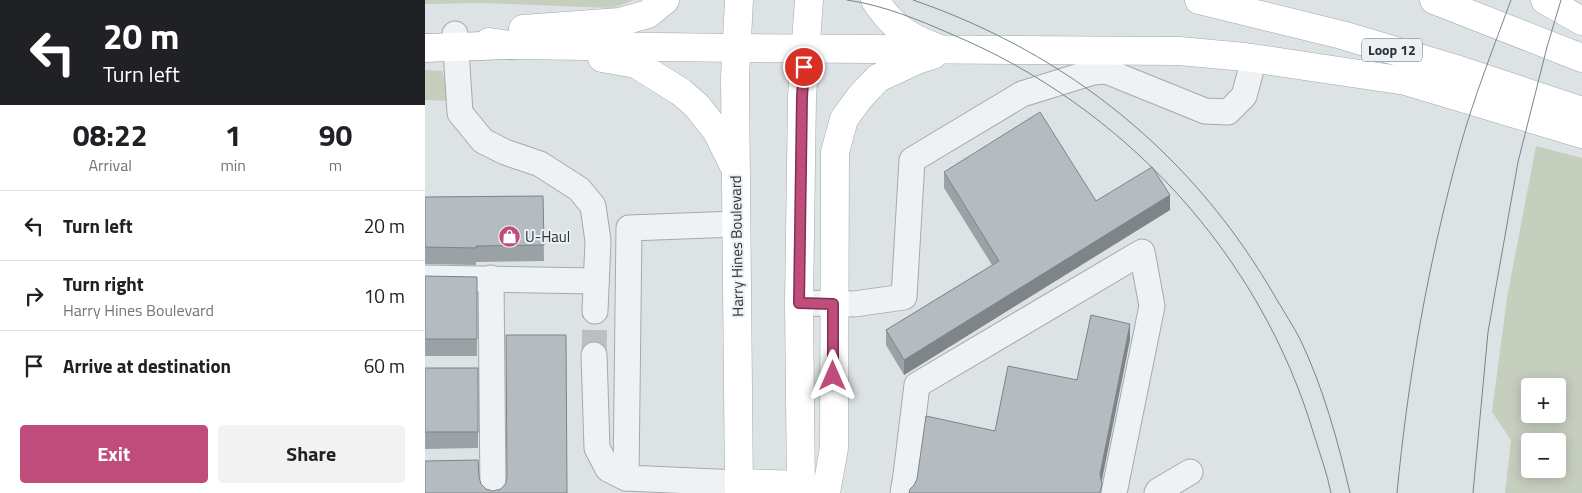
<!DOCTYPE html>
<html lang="en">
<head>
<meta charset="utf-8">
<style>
  :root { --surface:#fff; --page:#f2f2f2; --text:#202124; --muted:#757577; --line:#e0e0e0; --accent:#bf4c7a }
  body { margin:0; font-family:"Titillium Web",sans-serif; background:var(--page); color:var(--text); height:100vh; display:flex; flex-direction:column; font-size:19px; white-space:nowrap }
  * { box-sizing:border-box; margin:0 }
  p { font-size:16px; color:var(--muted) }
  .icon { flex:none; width:28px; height:28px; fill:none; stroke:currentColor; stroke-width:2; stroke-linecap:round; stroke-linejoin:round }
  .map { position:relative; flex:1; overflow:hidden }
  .panel { display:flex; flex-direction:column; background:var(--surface); width:425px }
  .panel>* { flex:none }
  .guide { background:#202124; color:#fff; overflow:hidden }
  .controls { position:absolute; left:1096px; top:378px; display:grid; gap:10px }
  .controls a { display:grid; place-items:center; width:45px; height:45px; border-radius:5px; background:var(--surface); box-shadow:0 2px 12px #0003; font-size:25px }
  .pin { position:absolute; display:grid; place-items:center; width:42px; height:42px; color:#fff; margin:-21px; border:2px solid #fff; border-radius:50%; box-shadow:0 1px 5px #0007 }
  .me { position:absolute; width:55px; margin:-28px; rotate:0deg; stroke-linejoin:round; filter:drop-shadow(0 0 4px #0008) }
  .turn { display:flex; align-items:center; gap:18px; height:105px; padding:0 20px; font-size:22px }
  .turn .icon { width:65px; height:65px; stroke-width:2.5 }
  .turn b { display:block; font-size:35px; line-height:42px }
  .eta { display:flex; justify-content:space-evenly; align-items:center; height:85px; text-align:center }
  .eta b { font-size:30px; font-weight:700; line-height:35px }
  .button { display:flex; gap:10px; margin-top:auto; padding:10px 20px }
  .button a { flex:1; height:58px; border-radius:5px; background:var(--accent); color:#fff; font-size:20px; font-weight:700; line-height:58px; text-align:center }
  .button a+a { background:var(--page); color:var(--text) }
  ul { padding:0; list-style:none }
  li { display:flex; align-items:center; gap:15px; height:70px; padding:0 20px; border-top:1px solid var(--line) }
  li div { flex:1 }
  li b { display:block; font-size:19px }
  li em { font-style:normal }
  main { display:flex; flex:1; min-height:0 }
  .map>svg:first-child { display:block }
</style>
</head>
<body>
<main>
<section class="panel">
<div class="guide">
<div class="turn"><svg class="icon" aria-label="left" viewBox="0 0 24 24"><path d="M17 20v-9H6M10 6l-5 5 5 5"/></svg><div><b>20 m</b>Turn left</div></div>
</div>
<div class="eta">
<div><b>08:22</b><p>Arrival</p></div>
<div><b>1</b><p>min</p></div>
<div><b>90</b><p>m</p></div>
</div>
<ul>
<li><svg class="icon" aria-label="left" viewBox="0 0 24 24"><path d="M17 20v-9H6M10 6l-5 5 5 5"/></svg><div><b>Turn left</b></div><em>20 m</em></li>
<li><svg class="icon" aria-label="right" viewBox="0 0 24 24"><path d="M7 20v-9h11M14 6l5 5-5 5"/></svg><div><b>Turn right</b><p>Harry Hines Boulevard</p></div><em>10 m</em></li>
<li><svg class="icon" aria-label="arrive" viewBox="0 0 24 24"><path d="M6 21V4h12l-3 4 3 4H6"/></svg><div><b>Arrive at destination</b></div><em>60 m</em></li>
</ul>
<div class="button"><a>Exit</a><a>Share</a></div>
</section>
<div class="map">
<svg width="1157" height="493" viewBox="0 0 1157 493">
  <rect width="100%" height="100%" fill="#dde2e5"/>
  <g fill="#c6cebe" fill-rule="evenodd">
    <path d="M0,0h209l-22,8 -130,-5 -57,1z"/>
    <path d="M0,70l17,1 10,30 -27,-1z"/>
    <path d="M1111,146l46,12v335h-77l6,-53 -19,-28 15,-114zM1132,386v28h-27v-28zM1132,441v28h-27v-28z"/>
  </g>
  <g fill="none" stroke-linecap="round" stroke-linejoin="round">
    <path stroke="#b9bfc3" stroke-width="25" stroke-dasharray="25 12" stroke-linecap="butt" d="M169,355l1,-44"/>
    <defs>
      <g id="minor">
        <path d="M30,34l5,79 23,28 22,11 35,12 39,25 14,17 5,35 -3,70"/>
        <path d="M312,224l-108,4 -3,250 113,5"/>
        <path d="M0,278l171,3"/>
        <path d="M66,278l2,215"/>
        <path d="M374,303l55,1 50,-7 8,-137 110,-66 71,-22 13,-1 99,40 23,1 16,-16 10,-37"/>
        <path d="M169,355l3,93 11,21 18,9"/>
        <path d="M478,493l3,-18 11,-90 225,-133 10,54 -38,187"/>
        <path d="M732,493l1,-2 32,-19"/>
      </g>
      <g id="major">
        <path d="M450,0c16,25 32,37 60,47"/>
        <path d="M774,0l143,35 117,35 123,41"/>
        <path d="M1009,0l148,58"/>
        <path d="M1120,0l37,21"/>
        <path d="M98,29l97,-7 28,-8 17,-14"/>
        <path d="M64,42l22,3 225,3 443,3 66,6 161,24 176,53"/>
        <path d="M177,58l34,6 45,28 16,14 19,24 17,34"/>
        <path d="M314,483l62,2"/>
        <path d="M314,493l-4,-415 4,-78"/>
        <path d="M376,493l-2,-190 3,-206 7,-97"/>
        <path d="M401,493l8,-45 1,-296 9,-33 16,-22 18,-19 39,-18 16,-5"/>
      </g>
      <path id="highway" d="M0,48l86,-3"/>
    </defs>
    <use href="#minor" stroke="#a3aaae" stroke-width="27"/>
    <use href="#major" stroke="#9da9af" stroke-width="29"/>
    <use href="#highway" stroke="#86939a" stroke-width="29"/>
    <use href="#minor" stroke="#eff2f4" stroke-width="25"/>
    <use href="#major" stroke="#fff" stroke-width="28"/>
    <use href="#highway" stroke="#fff" stroke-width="28"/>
    <g stroke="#78858d" stroke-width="1">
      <path d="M422,0c36,5 72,20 104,34 173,72 310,221 363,401 6,19 13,38 17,58"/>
      <path d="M488,0c157,54 282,156 364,300 8,13 16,26 23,39 23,48 38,102 50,154"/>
      <path d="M972,493c11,-117 32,-233 63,-346 14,-50 33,-98 51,-147"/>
      <path d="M1048,493l15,-161 30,-170 29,-115 14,-47"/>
    </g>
  </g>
  <g fill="#9ba2a6">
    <path d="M519,172l152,29 74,9 -266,165 -18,-30v-15l106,-65 -48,-77z"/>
    <path d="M118,196l1,65 -68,1v3l-51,-1v-67z"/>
    <path d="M0,276l52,1v79h-52z"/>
    <path d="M0,368h53v80l-53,1z"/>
  </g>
  <g fill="#7e8487">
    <path d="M745,195v15l-266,165v-15z"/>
    <path d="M705,324v16l-30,150v-16z"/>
  </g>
  <g fill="#b4bcc1" stroke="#7e8487">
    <path d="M615,112l56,89 56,-34 18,28 -266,165 -18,-30 113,-69 -55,-89z"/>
    <path d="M118,196l1,49 -68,1v2l-51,-1v-50z"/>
    <path d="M0,276l52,1v62h-52z"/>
    <path d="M666,315l39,9 -30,150 2,10 -2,9h-191l1,-4 4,-4 3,-6 9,-63 69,15 13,-65 69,14z"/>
    <path d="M81,335h60l1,158h-142v-32l53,-1 1,17 2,7 5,5 7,2 8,-2 5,-6 1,-6z"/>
    <rect x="0" y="368" width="53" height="64"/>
  </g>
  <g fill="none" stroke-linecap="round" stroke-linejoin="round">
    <defs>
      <path id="route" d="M379,67l-2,30 -3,206 34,1v72"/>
    </defs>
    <use href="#route" stroke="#7c314f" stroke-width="12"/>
    <use href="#route" stroke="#bf4c7a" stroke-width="9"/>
  </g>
  <defs>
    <symbol id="shop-disc" viewBox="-11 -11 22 22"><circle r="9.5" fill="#bf4c7a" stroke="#ecf0f3"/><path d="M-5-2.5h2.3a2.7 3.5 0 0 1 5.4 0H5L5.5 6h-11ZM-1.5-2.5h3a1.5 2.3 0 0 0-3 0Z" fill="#fff"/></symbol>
  </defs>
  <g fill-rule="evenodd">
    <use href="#shop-disc" x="72" y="224" width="25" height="25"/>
  </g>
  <g text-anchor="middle" stroke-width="4" stroke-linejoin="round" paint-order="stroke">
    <rect fill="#ecf0f3" stroke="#636c72" stroke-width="1" x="937" y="38.5" width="60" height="23" rx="4"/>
    <g font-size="14" font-weight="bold" fill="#28333a">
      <text x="967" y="55">Loop 12</text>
    </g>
    <g font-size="15" fill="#28333a" stroke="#ecf0f3" text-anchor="start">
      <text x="100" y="242">U-Haul</text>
    </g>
    <g font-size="15" fill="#28333a" stroke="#ecf0f3">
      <text transform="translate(312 246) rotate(-91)" y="5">Harry Hines Boulevard</text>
    </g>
  </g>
</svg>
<div class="controls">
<a>+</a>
<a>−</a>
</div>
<div class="pin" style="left:379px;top:67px;background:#d93025"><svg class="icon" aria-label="arrive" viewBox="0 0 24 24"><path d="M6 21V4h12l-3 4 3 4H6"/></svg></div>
<svg class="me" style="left:408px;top:376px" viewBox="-20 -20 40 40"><path d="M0-17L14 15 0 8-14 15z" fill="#bf4c7a" stroke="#fff" stroke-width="4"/></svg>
</div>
</main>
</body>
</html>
